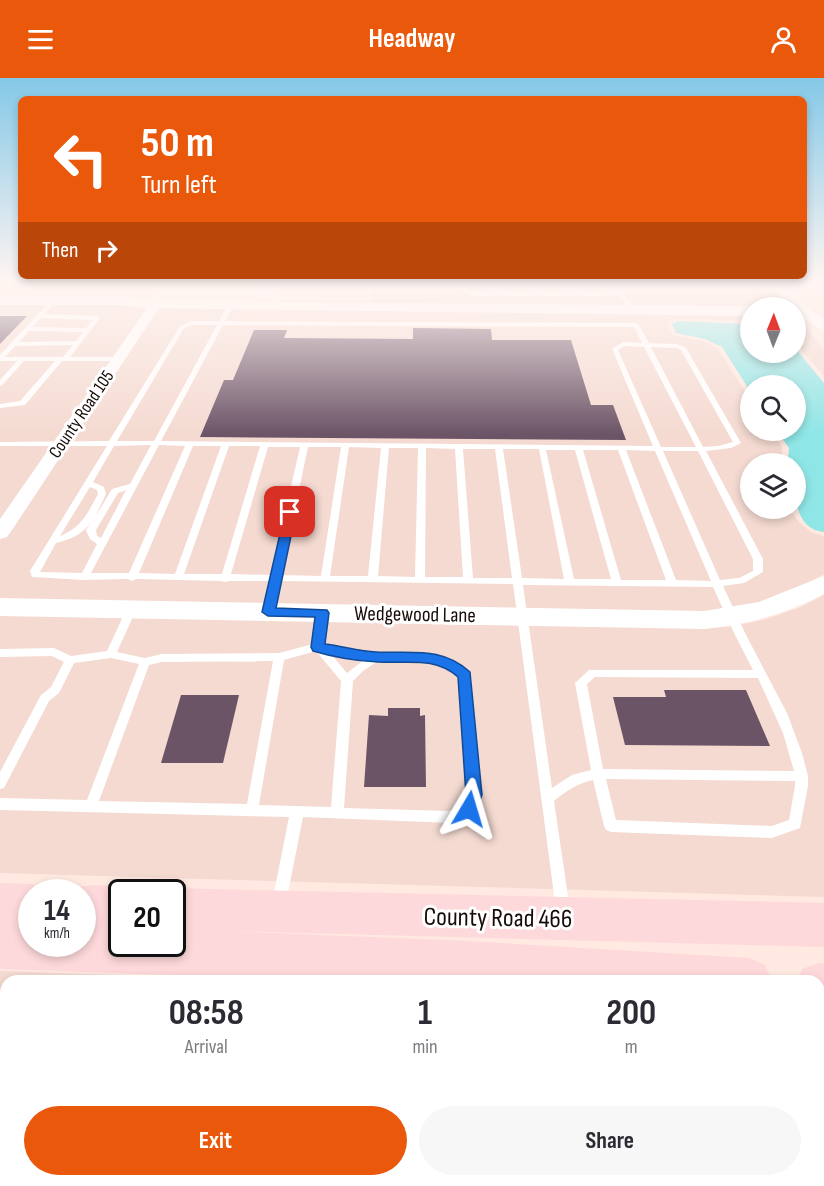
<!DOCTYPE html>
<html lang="en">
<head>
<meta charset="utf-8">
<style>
  :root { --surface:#fff; --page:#f7f7f7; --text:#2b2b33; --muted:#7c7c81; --accent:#ea580c }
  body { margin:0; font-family:"Sofia Sans Condensed",sans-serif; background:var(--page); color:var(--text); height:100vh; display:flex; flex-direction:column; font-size:22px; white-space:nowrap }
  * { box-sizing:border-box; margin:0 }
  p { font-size:20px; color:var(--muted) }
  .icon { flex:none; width:33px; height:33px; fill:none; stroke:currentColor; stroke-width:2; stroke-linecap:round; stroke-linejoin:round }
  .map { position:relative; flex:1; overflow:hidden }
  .drawer { position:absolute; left:0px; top:897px; width:825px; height:212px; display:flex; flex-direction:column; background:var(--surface); border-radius:18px 18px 0 0; box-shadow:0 3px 9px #0003 }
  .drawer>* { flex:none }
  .hud { position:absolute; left:18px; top:18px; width:789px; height:183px; border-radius:9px; box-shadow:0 3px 9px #0003; background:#ea580c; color:#fff; overflow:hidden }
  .needle { width:39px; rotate:1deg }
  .controls { position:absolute; left:740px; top:219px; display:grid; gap:12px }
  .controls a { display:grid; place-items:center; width:66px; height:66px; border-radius:50%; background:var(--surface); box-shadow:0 3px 9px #0003; font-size:30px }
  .speed { position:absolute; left:18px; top:801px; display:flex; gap:12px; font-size:30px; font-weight:700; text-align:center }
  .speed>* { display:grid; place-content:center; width:78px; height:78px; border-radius:50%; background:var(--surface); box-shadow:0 3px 9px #0003; line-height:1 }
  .speed small { font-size:15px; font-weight:400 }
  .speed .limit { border:3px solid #111; border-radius:9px; background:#fff; color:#111 }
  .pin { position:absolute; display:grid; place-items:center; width:51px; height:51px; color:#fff; margin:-26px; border-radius:12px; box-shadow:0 3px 9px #0006 }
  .me { position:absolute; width:66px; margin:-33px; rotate:7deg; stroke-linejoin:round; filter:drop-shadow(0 0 4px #0008) }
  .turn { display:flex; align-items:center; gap:21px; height:126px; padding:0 24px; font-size:27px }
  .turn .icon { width:78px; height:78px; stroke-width:2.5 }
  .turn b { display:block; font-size:42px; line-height:51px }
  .then { display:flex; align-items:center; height:57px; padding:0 24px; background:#0003; gap:12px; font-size:22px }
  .eta { display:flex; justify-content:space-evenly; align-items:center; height:102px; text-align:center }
  .eta b { font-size:36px; font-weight:700; line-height:42px }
  .button { display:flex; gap:12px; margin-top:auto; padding:12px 24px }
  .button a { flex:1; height:69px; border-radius:36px; background:var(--accent); color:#fff; font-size:24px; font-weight:700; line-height:69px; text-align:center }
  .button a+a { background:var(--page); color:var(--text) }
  header { display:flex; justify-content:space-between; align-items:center; height:78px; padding:0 24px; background:var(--accent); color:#fff; font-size:27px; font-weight:700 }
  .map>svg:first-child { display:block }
</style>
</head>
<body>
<header><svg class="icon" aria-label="menu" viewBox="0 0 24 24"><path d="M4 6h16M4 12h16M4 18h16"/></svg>Headway<svg class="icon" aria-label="person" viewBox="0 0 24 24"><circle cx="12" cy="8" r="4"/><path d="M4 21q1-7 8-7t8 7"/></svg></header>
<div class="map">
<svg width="824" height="1108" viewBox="0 0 824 1108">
  <rect width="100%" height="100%" fill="#ffe9e1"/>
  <g fill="#f4dad1">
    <path d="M376,202h392l25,27 -43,1v13l-75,-2 -7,3 -1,5 7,8 29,6 14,7 33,51v31l21,1 11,16v8l-11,8 -21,1v44l39,1 10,13 13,11 12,3v38l-38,20 -32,11 -53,7 -701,-12v-299h371z"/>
    <path d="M795,237l29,35v26l-29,-34z"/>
    <path d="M824,517v302l-824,-24v-258l729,12 38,-8 34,-12z"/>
    <path d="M0,893l293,10h-287v199h813v-176h5v182h-824z"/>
  </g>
  <path fill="#8fe6e6" d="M677,243l73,3v28h45v-4l29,35v149c-33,-3 -29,-45 -29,-68l-14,-1 7,-5 1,-10 -12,-17 18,-1v-44h-45v5l-28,-44 -17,-8 -29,-6 -4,-9z"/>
  <g fill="#6c5467">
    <path d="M0,238h27l-27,28z"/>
    <path d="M413,250l78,1 1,11h79l20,65h22l13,35 -426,-3 24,-57h9l21,-50h33l-3,8 129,1z"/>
    <path d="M664,612h82l24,56 -145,-1 -12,-48h53z"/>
    <path d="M181,617h58l-16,68h-62z"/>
    <path d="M388,630h32v8l5,-1 1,72h-62l5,-72 19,1z"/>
  </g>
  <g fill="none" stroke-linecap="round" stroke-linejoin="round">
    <g fill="#fff" fill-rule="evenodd">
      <path d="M442,202h7l25,12h25l-21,-12h5l23,12h31l-22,-12h6l23,12h30l-25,-12h6l29,12h28l-28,-12h7l32,13 13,17 -5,1 -12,-15h-146z"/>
      <path d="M813,202h11v3z"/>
      <path d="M165,213l105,1 11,4 -3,10 -3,2 -3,-2 3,-9 -5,-1 -105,-1h-5l-2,3v7l-5,1 -1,-8 4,-5z"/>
      <path d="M51,222l5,1 -12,13 53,2 3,2 -30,39h49l3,2 -3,2h-57l-37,44 -25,3v-4l20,-3 35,-40h-31l-22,24 -2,1v-6l17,-19h-17v-6zM41,240l52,2 -7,8 -54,-1zM29,253l54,1 -7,9 -57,1zM73,267l-10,12h-58l10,-11z"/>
      <path d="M230,226l3,2 -8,15 411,2 3,2 10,18 28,1 9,4 55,95 -10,5 -25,3 57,108v13l-19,11 -21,3 23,49 41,78 15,40 6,23v10l-8,42 -28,10 -161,-6 -5,-2 -2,-4 -11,-46c-15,3 -27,11 -39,21l16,109 -2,5 -5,2 -5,-2 -2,-5 -43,-326 -233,-3 -7,31 -5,3 -5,-3 7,-31h-41l-4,1 -4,-1 -85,-2 -4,2 -4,-2 -44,1 -52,-3 -2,-6 77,-125h-107v-4l109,-1 71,-115 12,-5h27l8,-15zM193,247h24l-63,116h-37l67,-113zM223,247l411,2 8,16 -19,-1 -11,7 41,97 -492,-5zM624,268l20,1 52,100h-35l-43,-97zM651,269l25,1 5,2 52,92 -15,4 -15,1zM151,367l-21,39 -18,5 -17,28 11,-23 -2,-7 -11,-5 21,-36zM159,367l26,1 -56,127h-38zM193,368h28l-46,128 -36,-1zM229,368h31l-38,128h-38zM268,369h32l-29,128 -40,-1zM308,369h33l-20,129 -40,-1zM349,369l32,1 -13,128h-38zM389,370h29l-3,129 -37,-1zM426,370l29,1 8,128h-38zM463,371h32l17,129h-39zM503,371h36l25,130 -42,-1zM546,372h29l36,129h-37zM583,372h35l48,130h-45zM626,372l29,1 56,130 -35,-1zM663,373h35l55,108v12l-14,7 -19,2zM90,409l7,3 1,4c-10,19 -17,34 -38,42zM126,412l-25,48 -4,-2 -1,-6 22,-37zM92,443l-6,9 4,9 7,5 -15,29 -42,-1 16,-29c16,-4 27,-9 36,-22zM523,507l190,2 22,48 18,35h-164l-14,13 16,87 -19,5 -20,13zM595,599l163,1 25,55 11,38 -191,-2 -16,-85zM606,701l189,2v5l-6,34 -17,6 -156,-6z"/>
      <path d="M131,529l5,3 -19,42 28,6 17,-4 117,-1 34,-9 4,-31 5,-3 5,3 -3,31c15,4 30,7 46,9 32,3 78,-7 101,23l9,119 -6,18 -24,10 -147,-6 -17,86 -2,5 -5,2 -5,-2 -2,-5 17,-86 -289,-7v-12l87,2 52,-136 -28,-6 -37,5 -15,30 -10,8 -45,87 -4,1v-17l41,-77 10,-8 13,-25 -12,-6 -52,1v-8l54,-1 17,8 36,-5 19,-41zM316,573l25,30 -10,126 -72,-2 25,-145zM330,575l34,7 -17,13zM273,583l-26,143 -148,-3 50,-136 13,-3zM378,583c31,1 55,-4 82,17l8,117 -4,10 -15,6 -105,-3 9,-127 10,-10z"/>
      <path d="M6,1059v33l-6,2v-32z"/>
      <path d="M203,1102h357l2,6h-357z"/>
    </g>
    <g fill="#fff" fill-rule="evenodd">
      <path d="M0,219c26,0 147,-5 161,8l-151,228 -3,4 -7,2v-20l147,-211 -28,-3h-119z"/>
      <path d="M186,1102h40l-1,6h-40z"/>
    </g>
    <g fill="#fff" fill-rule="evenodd">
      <path d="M766,202h14l28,29 15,8 1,14 -26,-16 -3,-7h-4z"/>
      <path d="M155,223l595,5 4,2h-4v8l-600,-8 -2,-3z"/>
      <path d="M824,498v18c-38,20 -78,31 -120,35l-704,-13v-18l704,13 55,-9z"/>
    </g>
    <g fill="#fed9db" fill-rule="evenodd">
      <path d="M0,805l32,1 15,6 1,2h-16v52h50v-17h4h-4v-35h-16c19,-11 49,-7 69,0h-13v52h50v-52h-11l11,-4 652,15v44l-599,-16 243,10 281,17 16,7 7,16h-431l-341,-12z"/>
      <path d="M819,885l5,1v46l-5,-1v-28h-21l4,-12z"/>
    </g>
  </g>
  <linearGradient id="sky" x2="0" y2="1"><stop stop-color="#84c8e7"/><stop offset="0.57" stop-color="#fff5f2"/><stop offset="1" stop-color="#fff5f2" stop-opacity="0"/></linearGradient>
  <rect width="824" height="357" fill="url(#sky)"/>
  <path fill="#1a73e8" stroke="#114b97" stroke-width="1.5" d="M290,430l6,4 -20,96 51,2 2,3 -4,31c17,2 34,7 51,8 36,2 65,-6 94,20l12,123 -7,19 -6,2 -6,-2 -2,-5 5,-14 -8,-118c-24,-21 -51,-13 -80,-15 -21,-1 -45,-5 -65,-11l-2,-4 4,-30 -47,-1 -6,-4 23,-100z"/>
  <g text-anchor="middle" stroke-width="6" stroke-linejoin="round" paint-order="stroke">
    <g font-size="18" fill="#180c08" stroke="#fff">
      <text transform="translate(81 336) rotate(-56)" y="6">County Road 105</text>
    </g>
    <g font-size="21" fill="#180c08" stroke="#fff">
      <text transform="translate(415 536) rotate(1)" y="7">Wedgewood Lane</text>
    </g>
    <g font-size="26" fill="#180c08" stroke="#fff">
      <text transform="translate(498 839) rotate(1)" y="9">County Road 466</text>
    </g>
  </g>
</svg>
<div class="controls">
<a><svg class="needle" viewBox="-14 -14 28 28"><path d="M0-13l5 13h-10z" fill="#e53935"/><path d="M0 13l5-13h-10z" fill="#7c7c81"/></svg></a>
<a><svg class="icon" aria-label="search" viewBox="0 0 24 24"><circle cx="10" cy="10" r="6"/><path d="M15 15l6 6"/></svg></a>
<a><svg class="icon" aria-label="layers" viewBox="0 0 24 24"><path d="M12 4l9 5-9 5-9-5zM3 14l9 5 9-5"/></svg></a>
</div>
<div class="speed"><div>14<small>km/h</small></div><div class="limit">20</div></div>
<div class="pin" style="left:290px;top:434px;background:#d93025"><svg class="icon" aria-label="arrive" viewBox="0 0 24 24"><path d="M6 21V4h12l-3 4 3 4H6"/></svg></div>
<svg class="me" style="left:469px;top:731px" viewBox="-20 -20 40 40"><path d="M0-17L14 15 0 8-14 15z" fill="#1a73e8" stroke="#fff" stroke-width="4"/></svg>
<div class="hud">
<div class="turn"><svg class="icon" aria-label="left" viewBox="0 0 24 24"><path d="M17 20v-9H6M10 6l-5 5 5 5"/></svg><div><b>50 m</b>Turn left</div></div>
<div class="then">Then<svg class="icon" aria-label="right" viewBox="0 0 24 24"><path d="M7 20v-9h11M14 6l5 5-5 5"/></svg></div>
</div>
<section class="drawer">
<div class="eta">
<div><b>08:58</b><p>Arrival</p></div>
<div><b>1</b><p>min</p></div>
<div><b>200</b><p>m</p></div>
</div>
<div class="button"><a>Exit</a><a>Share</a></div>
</section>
</div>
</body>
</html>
